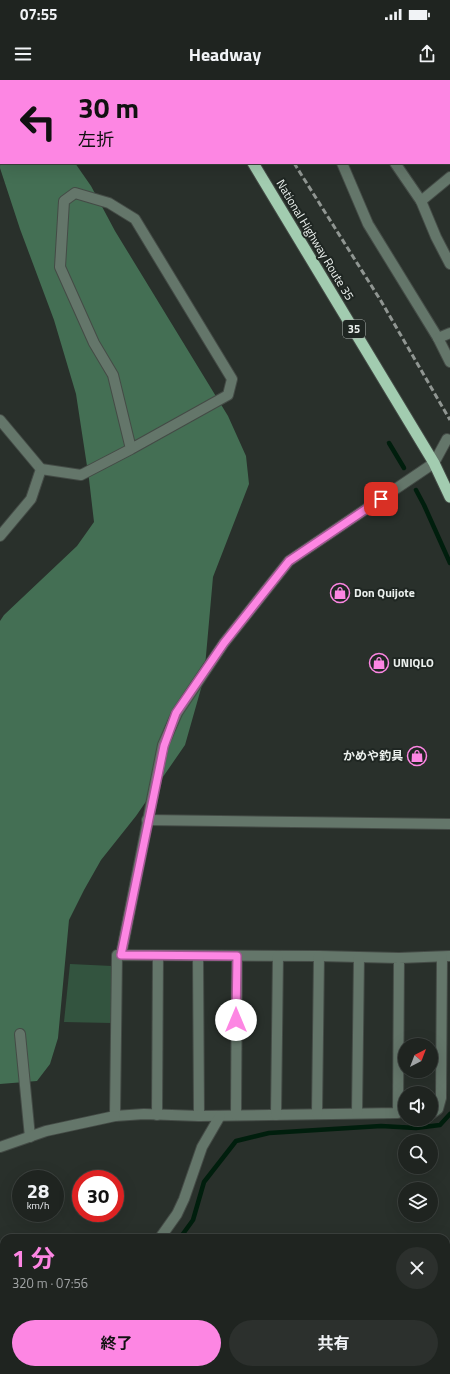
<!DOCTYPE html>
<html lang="ja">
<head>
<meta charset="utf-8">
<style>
  :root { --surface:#1f2420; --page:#2c302d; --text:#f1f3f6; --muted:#a1a4a5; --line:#3c413e; --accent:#fd86e3 }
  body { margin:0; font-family:"Titillium Web","Noto Sans JP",sans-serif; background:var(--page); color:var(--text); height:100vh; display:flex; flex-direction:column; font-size:15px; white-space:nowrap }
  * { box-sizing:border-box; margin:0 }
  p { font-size:13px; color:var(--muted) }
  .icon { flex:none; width:22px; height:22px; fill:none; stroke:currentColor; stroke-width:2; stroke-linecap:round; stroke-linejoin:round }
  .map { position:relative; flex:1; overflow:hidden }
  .drawer { position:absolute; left:0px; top:1154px; width:450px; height:140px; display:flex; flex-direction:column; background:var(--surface); border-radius:12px 12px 0 0; box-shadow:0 4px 16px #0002,0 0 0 1px var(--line) }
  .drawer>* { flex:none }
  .top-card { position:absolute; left:0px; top:0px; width:450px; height:84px; box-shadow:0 4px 16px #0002,0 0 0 1px var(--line); background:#fd86e3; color:#111; overflow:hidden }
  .needle { width:26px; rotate:42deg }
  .tools { position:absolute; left:398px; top:958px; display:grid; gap:8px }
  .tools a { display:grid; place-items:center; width:40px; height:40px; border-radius:50%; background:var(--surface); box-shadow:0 4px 16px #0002,0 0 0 1px var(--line); font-size:20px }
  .speed { position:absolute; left:12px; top:1090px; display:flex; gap:8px; font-size:20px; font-weight:700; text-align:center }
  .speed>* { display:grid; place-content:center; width:52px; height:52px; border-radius:50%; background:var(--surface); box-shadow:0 4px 16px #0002,0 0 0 1px var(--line); line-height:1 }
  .speed small { font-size:10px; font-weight:400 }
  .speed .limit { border:6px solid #d22; background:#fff; color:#111 }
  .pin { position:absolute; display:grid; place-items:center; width:34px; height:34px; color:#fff; margin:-17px; border-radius:8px; box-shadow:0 2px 6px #0006 }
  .me { position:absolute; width:44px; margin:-22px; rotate:0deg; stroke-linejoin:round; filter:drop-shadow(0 0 3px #0008) }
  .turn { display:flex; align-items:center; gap:14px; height:84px; padding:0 12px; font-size:18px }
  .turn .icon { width:52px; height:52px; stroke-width:2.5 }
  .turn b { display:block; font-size:28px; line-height:34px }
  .round { display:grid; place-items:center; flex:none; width:42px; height:42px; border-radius:21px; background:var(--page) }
  .headline { display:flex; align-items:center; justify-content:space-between; height:68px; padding:0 12px }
  h1 { font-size:24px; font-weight:700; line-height:30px; color:var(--accent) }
  .cta { display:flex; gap:8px; margin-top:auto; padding:8px 12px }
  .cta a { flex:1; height:46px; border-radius:24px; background:var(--accent); color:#111; font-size:16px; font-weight:700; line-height:46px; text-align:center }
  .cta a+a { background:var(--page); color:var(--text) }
  .status { display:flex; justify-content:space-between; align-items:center; height:28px; padding:0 20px; background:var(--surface); direction:ltr }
  .status svg { height:11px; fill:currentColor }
  header { display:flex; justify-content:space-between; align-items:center; height:52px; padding:0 12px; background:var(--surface); font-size:18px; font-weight:700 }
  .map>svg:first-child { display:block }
</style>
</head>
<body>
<div class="status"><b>07:55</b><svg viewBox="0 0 49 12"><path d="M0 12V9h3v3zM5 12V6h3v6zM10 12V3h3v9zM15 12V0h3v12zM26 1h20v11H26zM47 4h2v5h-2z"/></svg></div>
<header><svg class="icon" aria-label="menu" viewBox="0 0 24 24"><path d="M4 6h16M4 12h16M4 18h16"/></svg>Headway<svg class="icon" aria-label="share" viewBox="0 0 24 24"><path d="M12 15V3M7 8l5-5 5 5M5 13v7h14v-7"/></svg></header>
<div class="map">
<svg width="450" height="1294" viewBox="0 0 450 1294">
  <rect width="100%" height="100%" fill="#29302b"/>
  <path fill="#33543f" d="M70,884l42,2 -1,57 -47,-1z"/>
  <path fill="#446f54" d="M1,58v25h74l16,23 24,45 113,185 18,40 3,28 -36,93 -9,101 -19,67 -49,71 -35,44 -17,30 -15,30 -11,118 -8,26 -13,17 -37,3v-463l4,-6 73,-69 17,-24 -5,-43 -13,-85 -22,-74 -34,-91 -20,-61z"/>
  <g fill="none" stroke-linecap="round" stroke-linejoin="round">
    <g stroke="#001e0d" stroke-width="4.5">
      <path d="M389,363l15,25"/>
      <path d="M416,410l8,15 26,58"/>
      <path d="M180,1158l13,-18 11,-38 32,-41 33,-8 112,-7 35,2 24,-3 10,-11"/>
      <path d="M0,1200l4,-6"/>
    </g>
    <defs>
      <g id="minor">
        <path d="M313,0v1"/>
        <path d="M425,0v1"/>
        <path d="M449,36l1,1"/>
        <path d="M342,83l26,61 70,114 12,24"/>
        <path d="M395,83l26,38"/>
        <path d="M450,97l-29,24 15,36 14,27"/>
        <path d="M438,258l12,-5"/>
        <path d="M0,340l41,49 -10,30 -31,37"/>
        <path d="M41,389l40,6 50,-26 97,-54 4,-16 -97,-160 -26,-16 -34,-10 -11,8 -4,66 34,76 19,32 18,74"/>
        <path d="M147,740l303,4"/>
        <path d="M121,875l42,-210 14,-32 47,-70 65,-82 145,-98 13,-24"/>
        <path d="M198,876l1,160"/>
        <path d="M399,878l-1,155 -199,3 -55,-2 -29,2 2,-161 202,1 80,2 51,-2"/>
        <path d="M20,954l10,103"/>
        <path d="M357,1033l2,-156"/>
        <path d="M317,1034l2,-158"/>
        <path d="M431,1034l7,-5 3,-11 1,-141"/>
        <path d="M157,1035l1,-159"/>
        <path d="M236,1035l1,-159"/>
        <path d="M276,1035l2,-159"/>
        <path d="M0,1067l46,-16 69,-15"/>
        <path d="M160,1158l17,-24 7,-15 18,-52 18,-31"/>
        <path d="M446,1249h4"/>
        <path d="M10,1294l1,-4"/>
        <path d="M365,1294v-4"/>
      </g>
      <g id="trunk">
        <path d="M203,0l1,1"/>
        <path d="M253,83l181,300 16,34"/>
      </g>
    </defs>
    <use href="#minor" stroke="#444b46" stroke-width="12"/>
    <use href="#trunk" stroke="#444b46" stroke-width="13"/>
    <use href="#minor" stroke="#64766a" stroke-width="10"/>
    <use href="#trunk" stroke="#a2ccb0" stroke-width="11"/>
    <g stroke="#909692" stroke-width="3" stroke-dasharray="6 3" stroke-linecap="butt">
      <path d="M245,0v1"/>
      <path d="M294,83l87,138 69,119"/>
    </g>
  </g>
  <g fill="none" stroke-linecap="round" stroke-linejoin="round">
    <defs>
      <path id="route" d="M236,940l1,-64 -116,-1 43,-209 12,-33 48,-70 65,-82 92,-62"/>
    </defs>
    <use href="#route" stroke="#a45794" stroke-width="10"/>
    <use href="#route" stroke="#fd86e3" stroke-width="7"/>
  </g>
  <defs>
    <symbol id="shop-ring" viewBox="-11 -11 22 22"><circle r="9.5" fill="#1f2622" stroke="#fd86e3" stroke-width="1.5"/><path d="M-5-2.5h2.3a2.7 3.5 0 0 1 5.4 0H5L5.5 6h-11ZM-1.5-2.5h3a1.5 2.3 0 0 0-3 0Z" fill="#fd86e3"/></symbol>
  </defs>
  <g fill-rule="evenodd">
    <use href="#shop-ring" x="329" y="502" width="22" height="22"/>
    <use href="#shop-ring" x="368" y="572" width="22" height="22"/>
    <use href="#shop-ring" x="406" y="665" width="22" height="22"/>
  </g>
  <g text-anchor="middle" stroke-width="4" stroke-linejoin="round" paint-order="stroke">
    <rect fill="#1f2622" stroke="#aeb4b1" stroke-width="1" x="343" y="240" width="22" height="18" rx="3"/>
    <g font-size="11" font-weight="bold" fill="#ecf1ee">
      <text x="354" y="253">35</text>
    </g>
    <g font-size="12" fill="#ecf1ee" stroke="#1f2622">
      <text transform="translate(315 160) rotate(59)" y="4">National Highway Route 35</text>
    </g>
    <g font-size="12" font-weight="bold" fill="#ecf1ee" stroke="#1f2622" text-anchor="start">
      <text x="354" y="517">Don Quijote</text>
      <text x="393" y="587">UNIQLO</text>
      <text x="403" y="680" text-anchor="end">かめや釣具</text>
    </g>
  </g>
</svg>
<div class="tools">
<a><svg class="needle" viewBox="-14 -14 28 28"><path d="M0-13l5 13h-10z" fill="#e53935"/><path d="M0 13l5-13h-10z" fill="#a1a4a5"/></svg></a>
<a><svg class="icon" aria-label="sound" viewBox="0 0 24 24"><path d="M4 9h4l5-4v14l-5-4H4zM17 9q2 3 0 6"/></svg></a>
<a><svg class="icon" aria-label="search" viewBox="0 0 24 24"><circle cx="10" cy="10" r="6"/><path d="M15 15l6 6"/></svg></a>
<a><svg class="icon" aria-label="layers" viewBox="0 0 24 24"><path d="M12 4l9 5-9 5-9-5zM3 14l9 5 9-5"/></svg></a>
</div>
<div class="speed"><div>28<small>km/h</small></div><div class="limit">30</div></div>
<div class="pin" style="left:381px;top:419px;background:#d93025"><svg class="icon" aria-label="arrive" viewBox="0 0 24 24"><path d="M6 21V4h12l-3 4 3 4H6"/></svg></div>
<svg class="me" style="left:236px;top:940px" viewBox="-20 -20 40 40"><circle r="19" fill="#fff"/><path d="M0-13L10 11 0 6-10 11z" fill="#fd86e3"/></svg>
<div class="top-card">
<div class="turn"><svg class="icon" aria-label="left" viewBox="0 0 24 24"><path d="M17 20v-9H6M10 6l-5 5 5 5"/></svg><div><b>30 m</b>左折</div></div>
</div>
<section class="drawer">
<div class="headline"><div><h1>1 分</h1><p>320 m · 07:56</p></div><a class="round"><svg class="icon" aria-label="close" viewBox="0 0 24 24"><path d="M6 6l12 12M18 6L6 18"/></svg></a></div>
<div class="cta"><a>終了</a><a>共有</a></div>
</section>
</div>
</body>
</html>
